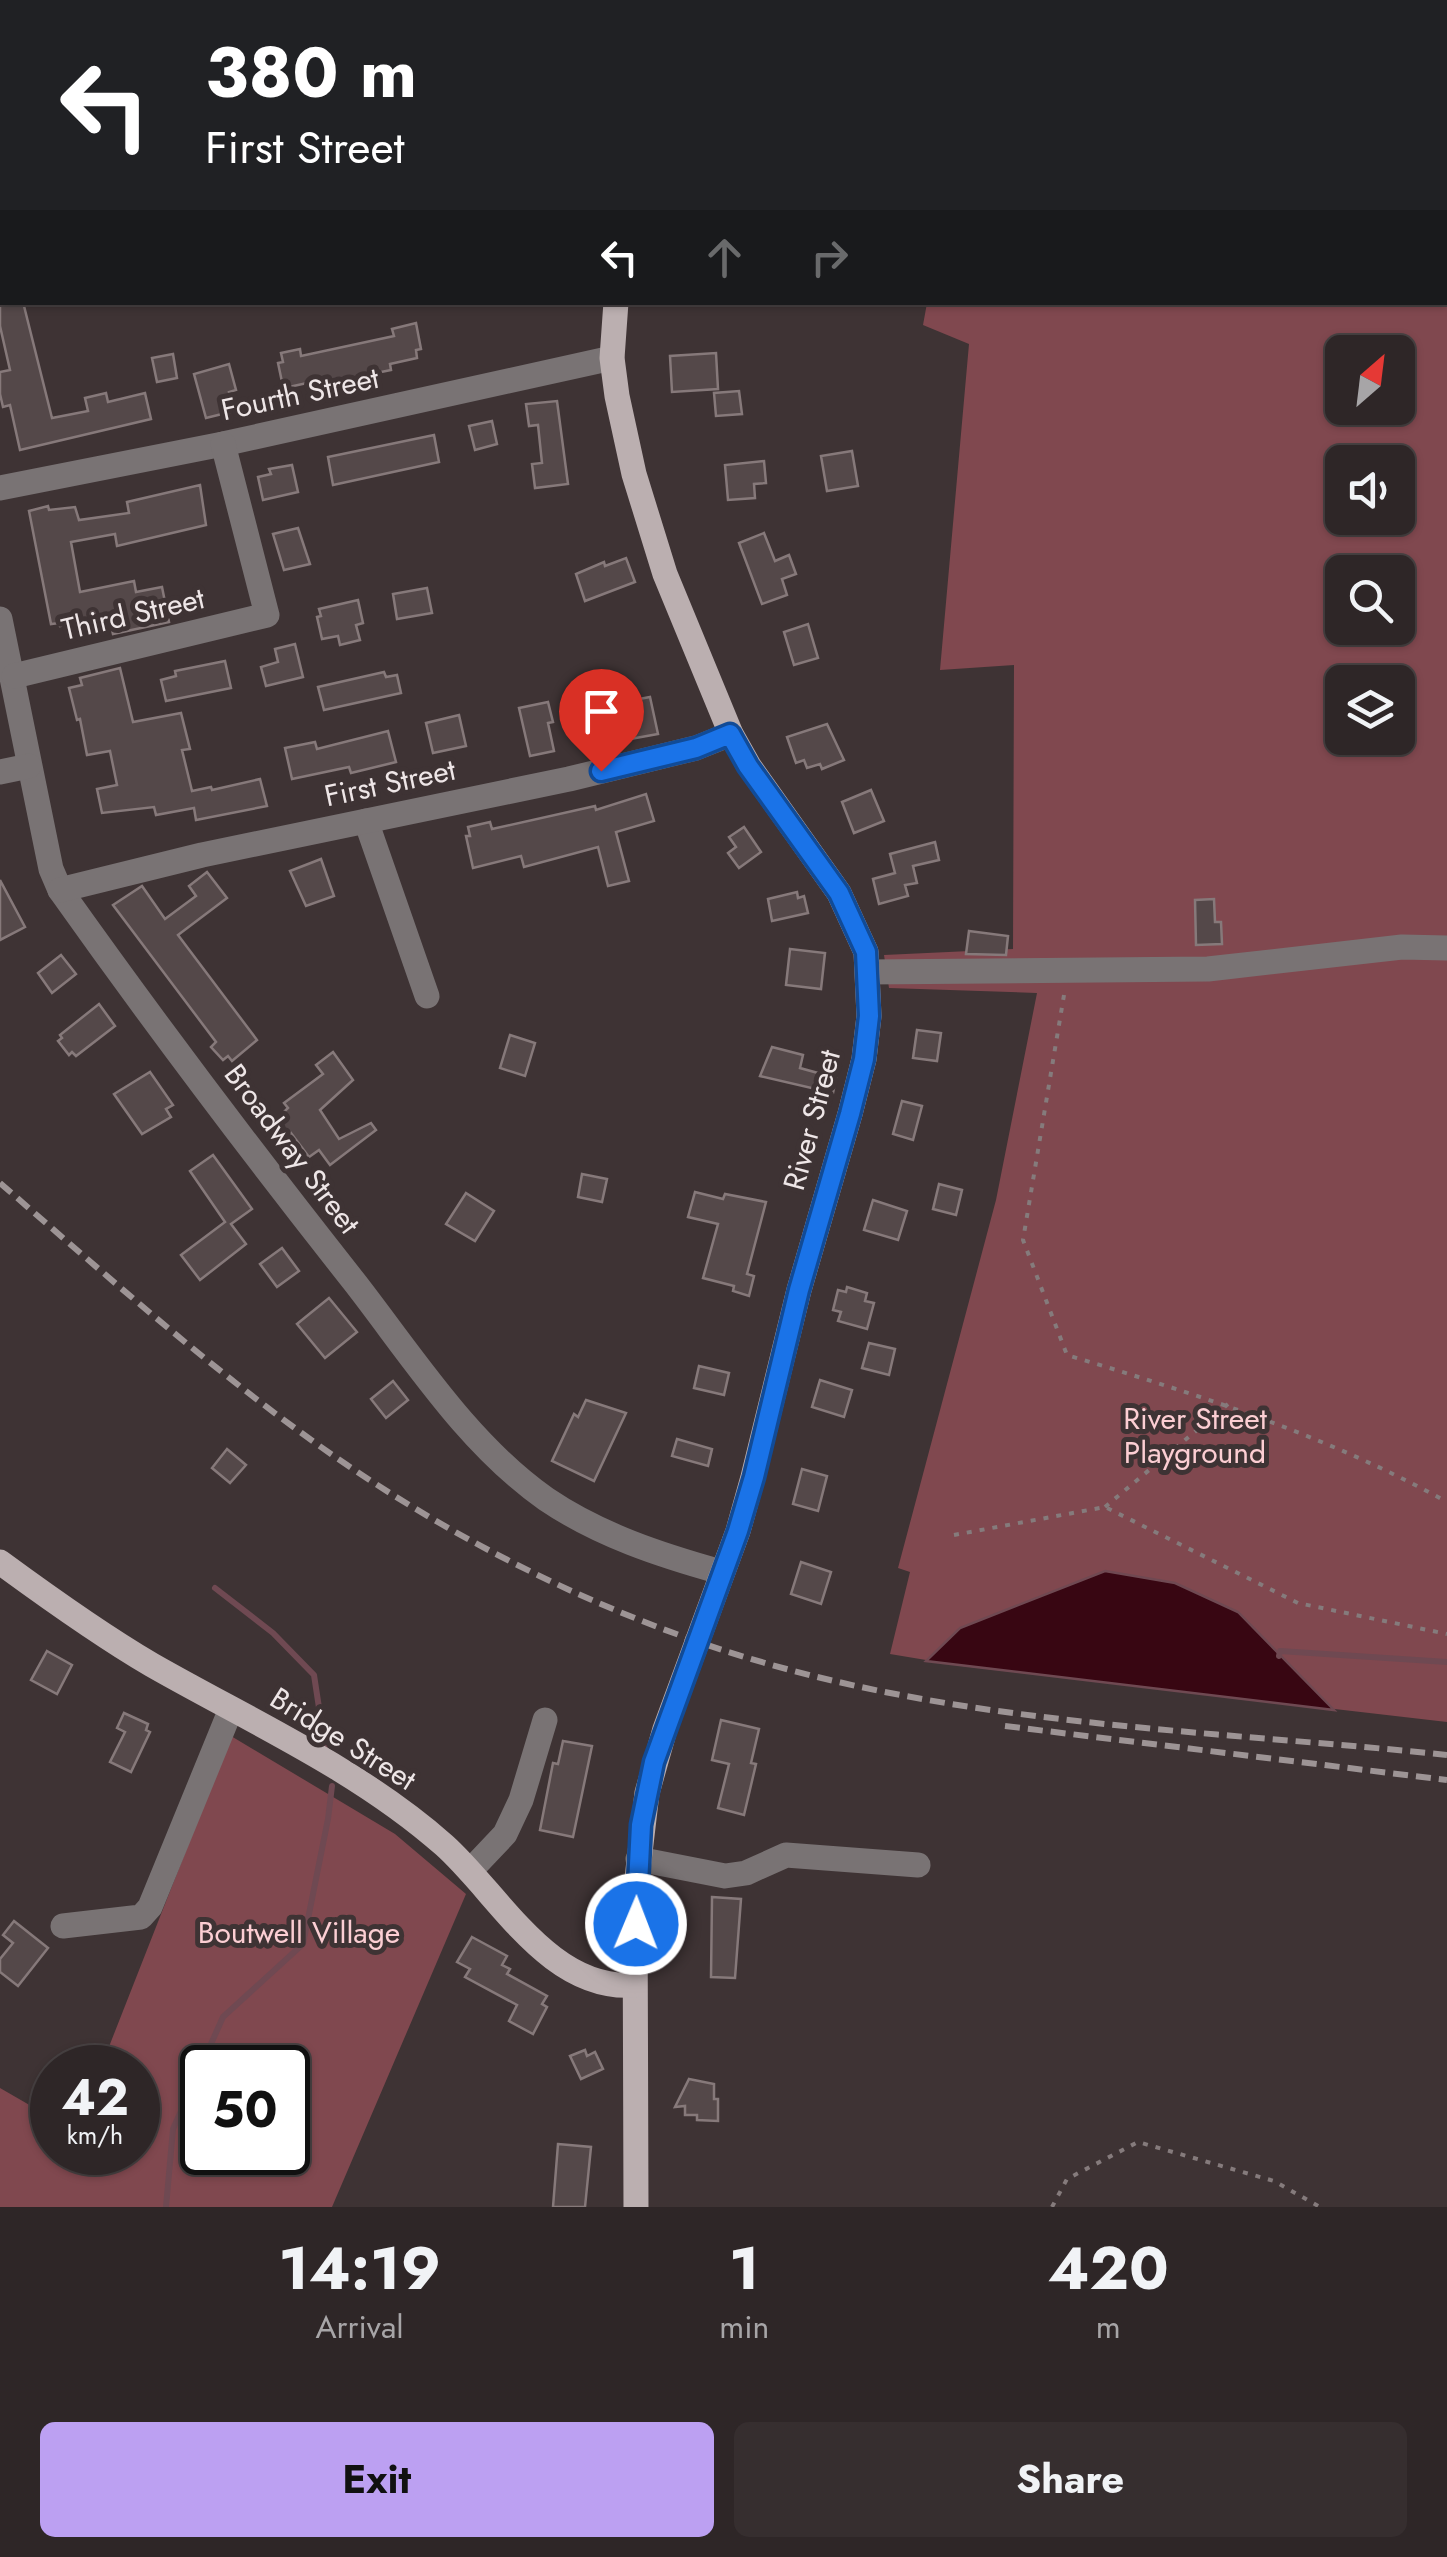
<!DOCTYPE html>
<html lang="en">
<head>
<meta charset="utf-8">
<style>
  :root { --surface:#2e2627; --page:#362e2f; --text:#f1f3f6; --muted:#a7a5a7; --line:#494344; --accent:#bca0f2 }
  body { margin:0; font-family:Jost,sans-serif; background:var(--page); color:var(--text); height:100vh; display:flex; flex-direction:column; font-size:38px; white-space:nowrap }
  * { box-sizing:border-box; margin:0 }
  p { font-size:32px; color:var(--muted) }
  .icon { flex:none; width:55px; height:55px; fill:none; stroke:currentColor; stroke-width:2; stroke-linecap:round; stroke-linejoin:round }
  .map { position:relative; height:2207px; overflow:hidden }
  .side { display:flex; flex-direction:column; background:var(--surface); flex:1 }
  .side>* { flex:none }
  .hud { position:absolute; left:0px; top:0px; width:1448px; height:305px; box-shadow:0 2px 8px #0004,0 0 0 2px var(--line); background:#202124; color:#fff; overflow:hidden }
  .needle { width:65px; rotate:28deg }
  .buttons { position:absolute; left:1325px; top:335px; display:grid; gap:20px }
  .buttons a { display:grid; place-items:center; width:90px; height:90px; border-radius:15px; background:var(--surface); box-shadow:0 2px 8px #0004,0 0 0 2px var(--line); font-size:50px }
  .speed { position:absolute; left:30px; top:2045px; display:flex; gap:20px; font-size:50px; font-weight:700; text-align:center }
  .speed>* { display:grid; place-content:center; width:130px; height:130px; border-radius:50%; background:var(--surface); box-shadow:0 2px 8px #0004,0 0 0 2px var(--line); line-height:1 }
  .speed small { font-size:25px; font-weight:400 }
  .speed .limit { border:5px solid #111; border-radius:15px; background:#fff; color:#111 }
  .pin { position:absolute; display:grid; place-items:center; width:85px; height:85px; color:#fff; margin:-102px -42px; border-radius:50% 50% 50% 0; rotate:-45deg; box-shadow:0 0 10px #0007 }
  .pin .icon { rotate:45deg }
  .me { position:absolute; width:110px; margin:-55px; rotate:1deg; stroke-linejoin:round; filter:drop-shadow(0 0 8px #0008) }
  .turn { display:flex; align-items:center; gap:35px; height:210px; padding:0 40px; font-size:45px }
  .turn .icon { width:130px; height:130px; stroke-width:2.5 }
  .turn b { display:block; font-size:70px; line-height:85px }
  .lanes { display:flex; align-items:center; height:95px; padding:0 40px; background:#0003; justify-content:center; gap:50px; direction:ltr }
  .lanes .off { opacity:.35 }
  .eta { display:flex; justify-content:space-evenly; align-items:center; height:170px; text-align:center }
  .eta b { font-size:60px; font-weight:700; line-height:70px }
  .action { display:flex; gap:20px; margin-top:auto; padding:20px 40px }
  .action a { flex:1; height:115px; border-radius:15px; background:var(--accent); color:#111; font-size:40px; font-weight:700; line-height:115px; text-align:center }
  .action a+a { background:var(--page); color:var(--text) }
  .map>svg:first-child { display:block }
</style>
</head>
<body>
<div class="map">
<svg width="1447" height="2207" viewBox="0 0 1447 2207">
  <rect width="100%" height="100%" fill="#3e3334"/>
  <g fill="#80484f" fill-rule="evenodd">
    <path d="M776,0h671v1722l-485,-56 -72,-12 20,-82 -12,-4 98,-368 41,-207 -148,-5 -5,-33 129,-6 1,-284 -74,5 29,-326 -46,-19 4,-22 518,-1v-300zM1342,352h56v56h-56zM1342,462h56v56h-56zM1342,572h56v56h-56zM1342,682h56v56h-56z"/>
    <path d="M231,1736l164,98 71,60 -134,313h-332v-119l52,30v34h86v-84l-37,-1zM202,2068h86v84h-86z"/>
  </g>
  <path fill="#380612" stroke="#6f4952" stroke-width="2.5" d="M1105,1571l70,12 63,29 96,98 -408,-49 34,-33z"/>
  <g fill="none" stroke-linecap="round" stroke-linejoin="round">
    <g stroke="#6f4952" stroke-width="6">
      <path d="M215,1588l58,45 41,42 11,72"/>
      <path d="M1279,1656l1,-5 167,11"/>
      <path d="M166,2207l7,-78 50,-112 80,-73 25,-125 4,-33"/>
    </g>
  </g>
  <g fill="#544849" stroke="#86797a" stroke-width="2.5">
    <path d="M0,302h23l29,116 36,-7 -3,-13 21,-5 2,9 37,-9 6,26 -131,31 -10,-45 -7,2 -3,-13v-22l10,-2 -10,-44z"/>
    <path d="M416,323l5,26 -5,1 1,8 -27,6 1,6 -74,15 -1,-4 -27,6 -1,-6 -6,1 -4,-19 5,-1 -2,-9 19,-4 1,7 93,-20 -2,-7z"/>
    <path d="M716,353l2,36 -46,3 -2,-36z"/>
    <path d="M173,354l4,24 -20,4 -5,-24z"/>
    <path d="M229,364l7,26 -7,2 5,19 -28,7 -12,-44z"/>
    <path d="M739,391l3,23 -26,2 -2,-23z"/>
    <path d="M557,401l11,83 -33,4 -3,-24 10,-1 -4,-38 -9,1 -3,-22z"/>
    <path d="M492,421l5,23 -22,6 -6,-24z"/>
    <path d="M434,435l5,27 -106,23 -5,-28z"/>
    <path d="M852,451l6,35 -31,5 -6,-35z"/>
    <path d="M764,461l2,22 -12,1 1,14 -27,2 -3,-35z"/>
    <path d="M292,465l6,27 -35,8 -5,-23 13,-3 -2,-5z"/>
    <path d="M200,485l6,40 -89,21 -2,-12 -44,8 9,50 54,-11 2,11 26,-5 7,35 -56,12 -4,-17 -49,9 -1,-3 -8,1 -22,-113 19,-5 1,4 26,-3 4,13 50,-7 -2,-11z"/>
    <path d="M298,528l12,36 -26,6 -11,-36z"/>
    <path d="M764,533l11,28 14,-6 7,19 -14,5 5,16 -25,9 -23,-61z"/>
    <path d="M626,558l9,24 -50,19 -9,-27 28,-12 1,4z"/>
    <path d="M427,588l5,25 -35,6 -4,-25z"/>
    <path d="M358,600l5,23 -7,2 4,15 -20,5 -2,-9 -16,3 -5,-22 4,-1 -2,-7z"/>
    <path d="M808,624l10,34 -24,7 -10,-33z"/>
    <path d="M295,644l8,33 -37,9 -5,-19 17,-5 -3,-13z"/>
    <path d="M225,661l6,27 -65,13 -5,-21 15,-4 -1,-5z"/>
    <path d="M120,668l13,54 48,-9 9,36 -8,1 10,41 19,-4 1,3 48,-11 7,27 -71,14 -2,-12 -38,7 -2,-8 -52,6 -5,-24 20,-4 -7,-34 -23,4 -7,-36 -3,1 -8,-32 13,-3 -2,-7z"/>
    <path d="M384,672l2,5 11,-2 4,18 -77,17 -6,-23z"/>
    <path d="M650,697l8,37 -28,5 -7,-37z"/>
    <path d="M548,702l5,20 -5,1 6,28 -24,5 -11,-48z"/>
    <path d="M459,715l7,31 -33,7 -7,-30z"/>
    <path d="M827,724l17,36 -22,9 -2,-5 -13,4 -3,-8 -8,3 -9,-26z"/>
    <path d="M388,731l8,31 -45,11 -2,-6 -57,12 -7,-31 30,-6 2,7z"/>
    <path d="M871,790l13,31 -30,12 -12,-31z"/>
    <path d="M646,794l8,27 -38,11 13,49 -21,5 -10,-39 -74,20 -3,-11 -48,12 -7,-32h4l-2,-9 22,-5 2,7 103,-23 1,4z"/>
    <path d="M744,827l17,25 -22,16 -11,-15 8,-6 -7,-10z"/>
    <path d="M935,842l4,18 -26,6 4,17 -12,2 3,11 -29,8 -6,-25 22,-6 -5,-19z"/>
    <path d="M321,859l13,37 -28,10 -16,-35z"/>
    <path d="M207,872l20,26 -49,37 79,105 -25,21 -4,-5 -5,4 -12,-13 5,-5 -103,-137 29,-19 23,33 31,-23 -7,-10z"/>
    <path d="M0,880l25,47 -25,13z"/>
    <path d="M797,892l1,6 6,-2 4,17 -36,8 -4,-22z"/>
    <path d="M1214,899l1,23h6l1,22 -26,1 -1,-45z"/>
    <path d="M969,931l39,5 -2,19 -40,-1z"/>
    <path d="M790,949l35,4 -4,36 -35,-4z"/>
    <path d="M61,955l15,19 -24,19 -14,-20z"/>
    <path d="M99,1004l16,22 -39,30 -4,-4 -3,3 -11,-14 4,-3 -2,-3z"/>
    <path d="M917,1030l24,3 -4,28 -24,-3z"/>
    <path d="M510,1035l25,8 -10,33 -25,-8z"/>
    <path d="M772,1047l31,8 -3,13 36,10 -3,15 -73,-17z"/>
    <path d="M333,1052l20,28 -33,30 19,29 32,-16 5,7 -46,35 -11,-15 -10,7 -18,-24 -6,5 -11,-16 14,-14 -4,-5 39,-29 -7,-9z"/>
    <path d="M150,1072l23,33 -7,4 5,8 -29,17 -28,-40z"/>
    <path d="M902,1101l20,5 -9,34 -20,-6z"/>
    <path d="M213,1155l39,54 -21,15 15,20 -46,36 -19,-25 44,-33 -35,-51z"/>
    <path d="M582,1174l25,5 -5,23 -24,-5z"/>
    <path d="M939,1184l23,6 -6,25 -23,-6z"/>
    <path d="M695,1192l28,7 2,-5 41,8 -19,72 7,2 -5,20 -16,-5 1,-5 -31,-8 15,-54 -30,-7z"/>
    <path d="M466,1193l28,18 -19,30 -29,-17z"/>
    <path d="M873,1200l34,11 -9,29 -34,-10z"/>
    <path d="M282,1248l17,23 -22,16 -17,-23z"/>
    <path d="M847,1287l20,6 -2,8 9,2 -7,26 -29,-8 3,-9 -8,-2 5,-20 8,2z"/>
    <path d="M329,1298l28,34 -32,26 -28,-34z"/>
    <path d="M869,1343l26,6 -6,26 -27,-7z"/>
    <path d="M699,1366l30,7 -5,22 -30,-7z"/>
    <path d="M820,1380l32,10 -8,27 -32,-10z"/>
    <path d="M393,1381l15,19 -22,18 -15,-19z"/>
    <path d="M586,1400l40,13 -32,68 -42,-20 22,-47 4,3z"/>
    <path d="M677,1439l35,10 -4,17 -36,-10z"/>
    <path d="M227,1449l19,16 -16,18 -18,-15z"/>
    <path d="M802,1469l25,7 -9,35 -25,-7z"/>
    <path d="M801,1562l30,10 -10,32 -30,-10z"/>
    <path d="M47,1651l25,14 -15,29 -26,-14z"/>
    <path d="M124,1713l24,11 -2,6 4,2 -19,40 -21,-10 15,-30 -8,-4z"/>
    <path d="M721,1720l38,9 -8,34 5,1 -12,51 -26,-7 11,-44 -17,-4z"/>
    <path d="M563,1741l29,5 -19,91 -33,-7 13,-67 5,1z"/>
    <path d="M712,1897l29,2 -6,79 -24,-1z"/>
    <path d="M14,1921l34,27 -30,38 -18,-14v-13l13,-16 -10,-8z"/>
    <path d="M472,1937l35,19 -5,9 8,4 -3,5 40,22 -5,8 5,3 -14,27 -24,-13 8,-16 -52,-28 5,-8 -13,-7z"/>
    <path d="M585,2050l2,6 8,-4 8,17 -22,10 -11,-23z"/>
    <path d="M689,2079l25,5v15h4v22l-21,-1v-5h-12v-9l-10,1z"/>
    <path d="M558,2144l33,3 -6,60h-32z"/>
  </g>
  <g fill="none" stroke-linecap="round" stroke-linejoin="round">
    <g stroke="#857b7c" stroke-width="4" stroke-dasharray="5 8" stroke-linecap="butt">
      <path d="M1064,995l-41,245 44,115c132,40 259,80 380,147"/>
      <path d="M1105,1507l123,-103"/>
      <path d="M954,1535l151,-28 193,96 149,31"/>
      <path d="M1052,2207l15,-28 71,-37 136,39 46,26"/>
    </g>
    <g stroke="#797374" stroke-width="25">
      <path d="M107,0l3,2"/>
      <path d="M0,488l223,-44 389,-86"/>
      <path d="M0,619l51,250 9,21c95,134 194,265 296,394 58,75 112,160 190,215 53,36 114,56 175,73"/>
      <path d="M14,676l253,-61 -44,-171"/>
      <path d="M0,772l29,-6"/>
      <path d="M366,821l61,175"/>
      <path d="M60,890l142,-35 367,-76 127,-31 35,-14"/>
      <path d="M868,972l340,-3 194,-22 45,1"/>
      <path d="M638,1859l87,17 21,-3 40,-18 132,10"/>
      <path d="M470,1871l35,-37 16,-34 24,-80"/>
      <path d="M63,1926l78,-9 9,-10 81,-198"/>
    </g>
    <g stroke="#bbafb0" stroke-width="25">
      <path d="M621,0v2"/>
      <path d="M616,302l-4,56 5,38 17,78 31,100 66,160 18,32 90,127 27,59 3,64 -5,43 -14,55 -51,176 -46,187 -15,54 -73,198 -18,64 -12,102 1,312"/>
      <path d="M0,1562c49,36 99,72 152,103 98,56 206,104 292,180 55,49 105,146 190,140"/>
    </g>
    <g stroke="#9d9495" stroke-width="6" stroke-dasharray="15 8" stroke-linecap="butt">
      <path d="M0,1183c99,86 197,174 303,251 143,105 319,192 491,237 212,56 435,61 653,84"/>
      <path d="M1005,1726l442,54"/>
    </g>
  </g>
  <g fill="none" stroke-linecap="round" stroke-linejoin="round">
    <defs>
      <path id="route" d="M601,771l95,-23 34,-14 18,32 91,127 27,59 3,64 -5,43 -14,55 -51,176 -45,187 -16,54 -84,231 -13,63 -5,99"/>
    </defs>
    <use href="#route" stroke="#114b97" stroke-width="25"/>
    <use href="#route" stroke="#1a73e8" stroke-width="18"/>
  </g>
  <g text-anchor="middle" stroke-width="10" stroke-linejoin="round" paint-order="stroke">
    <g font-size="30" fill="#eee6e7" stroke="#3e3334">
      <text transform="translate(300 394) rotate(-12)" y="10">Fourth Street</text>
      <text transform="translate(133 614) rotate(-13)" y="10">Third Street</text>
      <text transform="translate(390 783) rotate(-12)" y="10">First Street</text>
      <text transform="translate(812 1120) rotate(-75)" y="10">River Street</text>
      <text transform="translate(292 1149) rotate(53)" y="10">Broadway Street</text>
      <text transform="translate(343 1739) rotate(32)" y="10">Bridge Street</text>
    </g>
    <g font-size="30" fill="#fcced3" stroke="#3e3334">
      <text x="1195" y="1429">River Street<tspan x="1195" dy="34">Playground</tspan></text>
      <text x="299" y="1943">Boutwell Village</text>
    </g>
  </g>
</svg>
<div class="buttons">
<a><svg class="needle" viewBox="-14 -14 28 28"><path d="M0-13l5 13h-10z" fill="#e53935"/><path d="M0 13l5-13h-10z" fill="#a7a5a7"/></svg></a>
<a><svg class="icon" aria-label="sound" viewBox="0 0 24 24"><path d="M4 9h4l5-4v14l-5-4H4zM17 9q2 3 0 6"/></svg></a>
<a><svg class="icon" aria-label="search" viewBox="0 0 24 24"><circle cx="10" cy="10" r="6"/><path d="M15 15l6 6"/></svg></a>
<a><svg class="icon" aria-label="layers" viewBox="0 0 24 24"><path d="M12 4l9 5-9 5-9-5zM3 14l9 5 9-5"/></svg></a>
</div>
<div class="speed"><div>42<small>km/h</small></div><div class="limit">50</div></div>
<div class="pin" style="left:601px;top:771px;background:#d93025"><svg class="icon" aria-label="arrive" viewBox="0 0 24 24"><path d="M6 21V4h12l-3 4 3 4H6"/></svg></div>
<svg class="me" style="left:636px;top:1924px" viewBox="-20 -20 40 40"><circle r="17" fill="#1a73e8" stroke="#fff" stroke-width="3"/><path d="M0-11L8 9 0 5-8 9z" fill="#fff"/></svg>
<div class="hud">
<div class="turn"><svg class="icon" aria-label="left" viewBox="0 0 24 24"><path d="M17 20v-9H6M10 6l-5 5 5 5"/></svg><div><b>380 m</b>First Street</div></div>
<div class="lanes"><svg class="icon" aria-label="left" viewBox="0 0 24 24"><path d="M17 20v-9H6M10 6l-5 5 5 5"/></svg><svg class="icon off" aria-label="ahead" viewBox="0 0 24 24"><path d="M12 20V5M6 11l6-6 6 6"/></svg><svg class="icon off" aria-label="right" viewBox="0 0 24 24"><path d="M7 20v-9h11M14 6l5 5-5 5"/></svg></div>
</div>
</div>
<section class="side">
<div class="eta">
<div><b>14:19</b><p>Arrival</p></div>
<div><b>1</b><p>min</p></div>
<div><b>420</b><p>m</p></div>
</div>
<div class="action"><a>Exit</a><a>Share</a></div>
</section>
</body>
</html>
